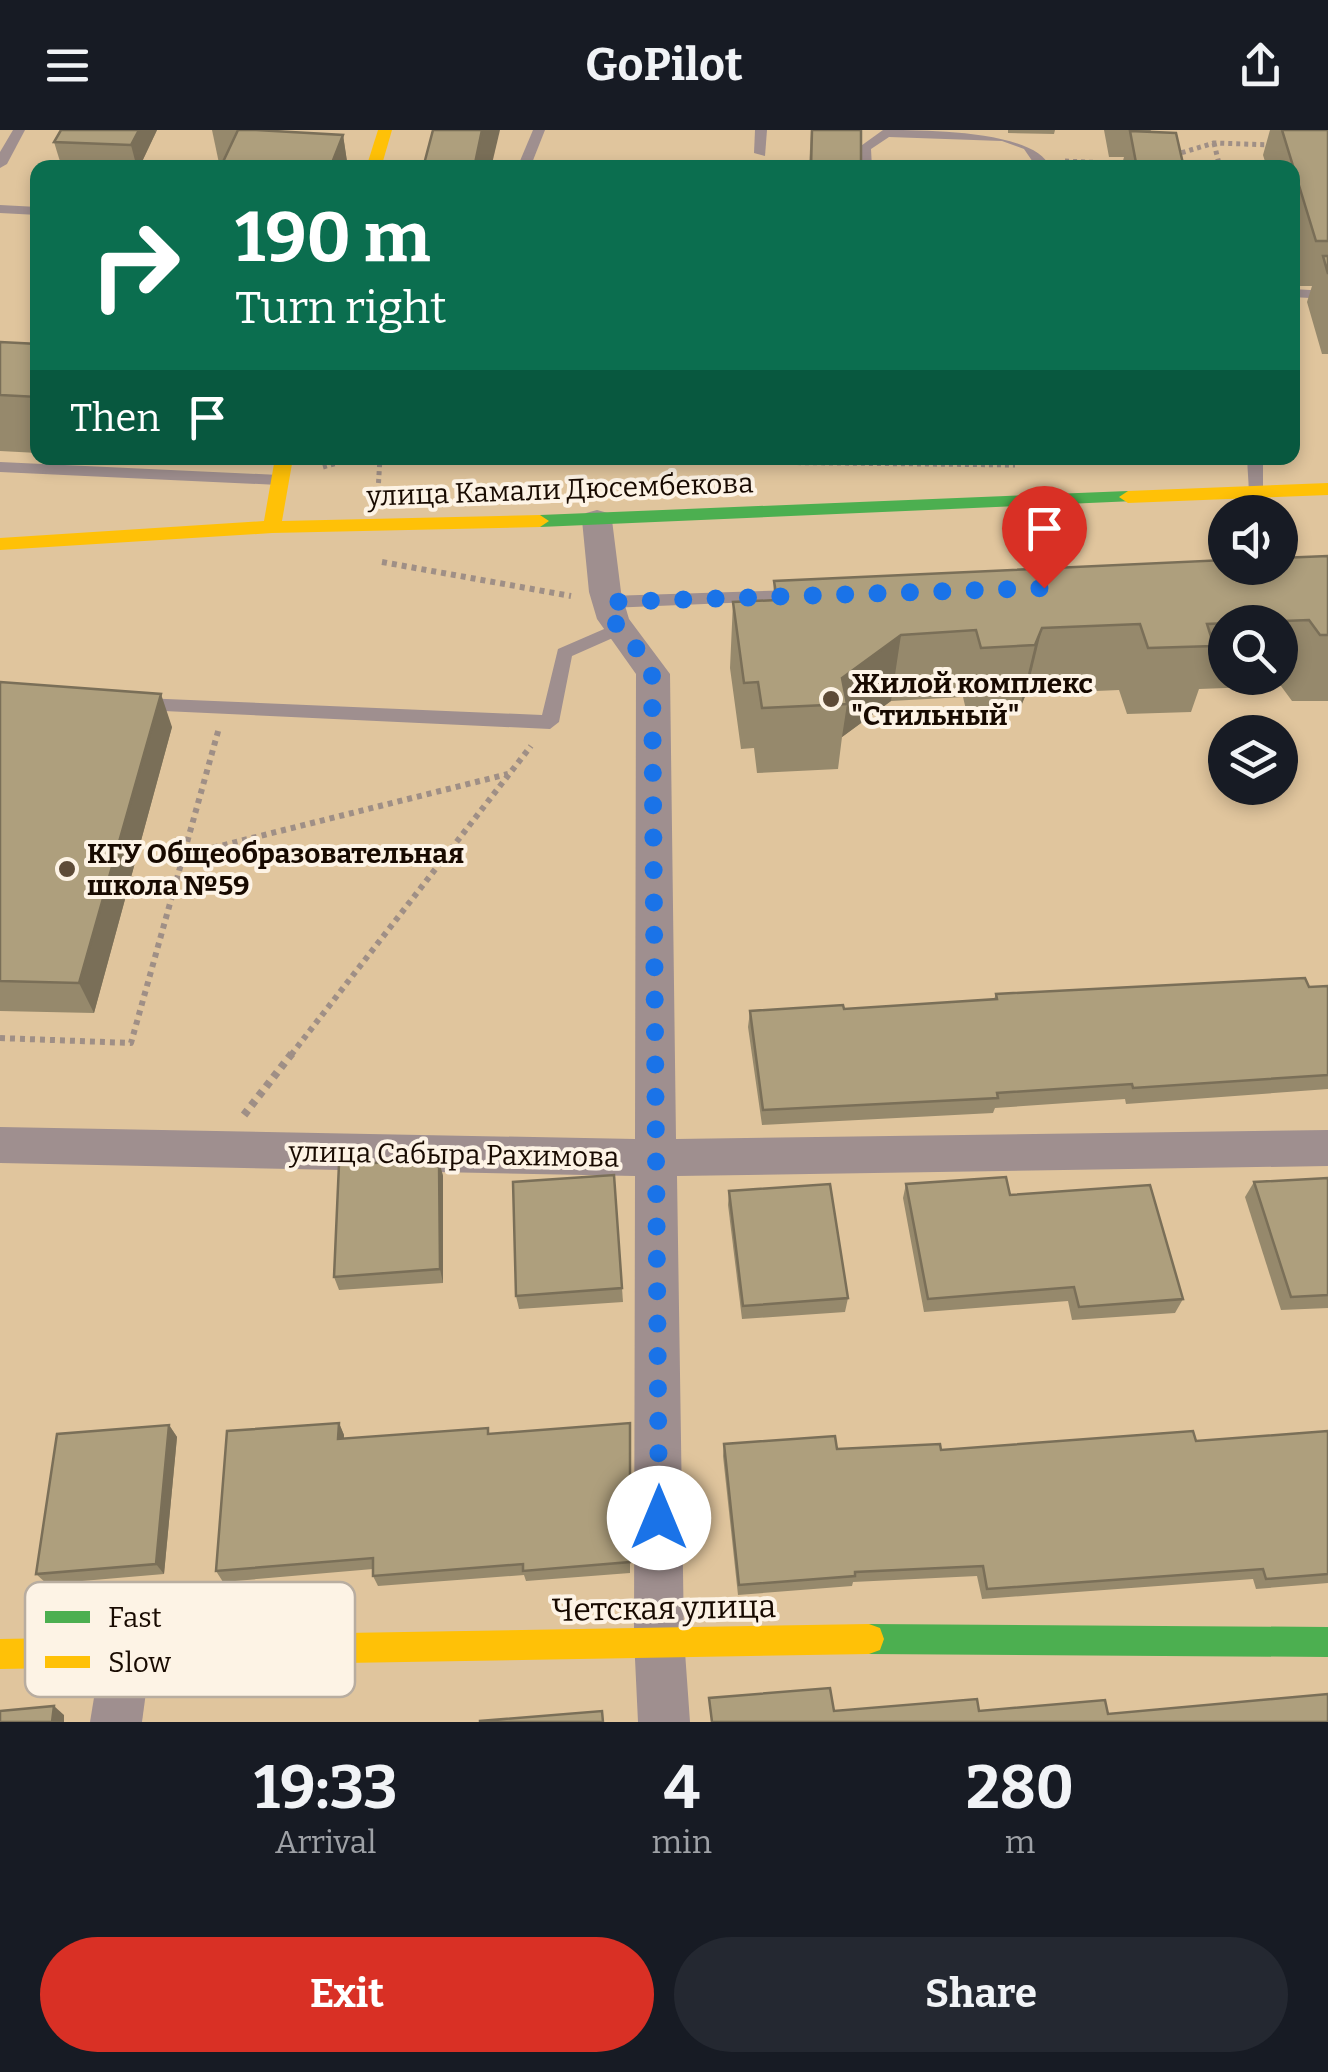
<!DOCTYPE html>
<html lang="en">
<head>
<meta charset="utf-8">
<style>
  :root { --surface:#171b24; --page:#242831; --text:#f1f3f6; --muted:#9ea1a6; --accent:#d93025 }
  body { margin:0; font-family:Bitter,serif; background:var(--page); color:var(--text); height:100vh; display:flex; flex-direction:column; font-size:38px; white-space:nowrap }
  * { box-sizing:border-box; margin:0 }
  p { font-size:32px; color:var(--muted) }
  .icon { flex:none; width:55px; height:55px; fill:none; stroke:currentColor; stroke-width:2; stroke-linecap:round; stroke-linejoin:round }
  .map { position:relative; height:1592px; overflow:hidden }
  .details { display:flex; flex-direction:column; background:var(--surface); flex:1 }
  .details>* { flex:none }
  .hud { position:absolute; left:30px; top:30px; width:1270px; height:305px; border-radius:20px; box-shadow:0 5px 15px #0003; background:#0b6e4f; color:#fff; overflow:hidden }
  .tools { position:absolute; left:1208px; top:365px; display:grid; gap:20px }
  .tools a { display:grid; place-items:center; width:90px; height:90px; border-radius:50%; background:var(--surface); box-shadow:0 5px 15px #0003; font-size:50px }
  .pin { position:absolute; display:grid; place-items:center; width:85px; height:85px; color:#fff; margin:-102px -42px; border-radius:50% 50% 50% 0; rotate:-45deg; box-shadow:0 0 10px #0007 }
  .pin .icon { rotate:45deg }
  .me { position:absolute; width:110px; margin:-55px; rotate:0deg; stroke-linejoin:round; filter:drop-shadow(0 0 8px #0008) }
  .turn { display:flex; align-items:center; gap:35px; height:210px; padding:0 40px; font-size:45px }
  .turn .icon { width:130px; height:130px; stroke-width:2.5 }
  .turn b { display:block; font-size:70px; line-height:85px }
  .then { display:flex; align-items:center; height:95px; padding:0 40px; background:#0003; gap:20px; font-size:38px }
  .eta { display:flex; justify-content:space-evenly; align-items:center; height:170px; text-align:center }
  .eta b { font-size:60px; font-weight:700; line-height:70px }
  .primary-button { display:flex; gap:20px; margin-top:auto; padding:20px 40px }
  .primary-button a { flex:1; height:115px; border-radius:60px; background:var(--accent); color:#fff; font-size:40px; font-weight:700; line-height:115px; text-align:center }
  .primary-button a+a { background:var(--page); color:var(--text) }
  header { display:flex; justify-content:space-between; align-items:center; height:130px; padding:0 40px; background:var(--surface); font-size:45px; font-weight:700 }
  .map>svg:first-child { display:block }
</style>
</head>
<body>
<header><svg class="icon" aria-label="menu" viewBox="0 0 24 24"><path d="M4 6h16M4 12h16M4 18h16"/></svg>GoPilot<svg class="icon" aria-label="share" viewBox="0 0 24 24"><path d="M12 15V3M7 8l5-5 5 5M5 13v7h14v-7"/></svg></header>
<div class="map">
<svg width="1328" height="1592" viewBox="0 0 1328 1592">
  <rect width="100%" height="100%" fill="#e0c59d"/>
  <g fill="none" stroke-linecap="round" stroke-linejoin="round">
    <g stroke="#9f8f86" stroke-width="5" stroke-dasharray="4 4" stroke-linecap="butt">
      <path d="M1214,13l6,25"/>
      <path d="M1174,25l40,-12 60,2"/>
      <path d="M1065,31l63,3"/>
      <path d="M381,328l634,7"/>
      <path d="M323,337l32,-9"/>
      <path d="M378,361l2,-33"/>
    </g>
    <g stroke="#9f8f86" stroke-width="6" stroke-dasharray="5 5" stroke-linecap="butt">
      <path d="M382,432l189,34"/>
      <path d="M184,725l324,-81"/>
      <path d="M0,908l131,5 88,-315"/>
      <path d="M291,925l240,-309"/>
    </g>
    <path stroke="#9f8f86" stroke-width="8" stroke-dasharray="6 6" stroke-linecap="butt" d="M244,985l49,-63"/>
    <g fill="#9f8f8f" fill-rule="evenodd">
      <path d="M13,0h12l-18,34 -7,4v-16z"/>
      <path d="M533,0h12l-15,38h-13z"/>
      <path d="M755,0h12l-2,26 -11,-3z"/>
      <path d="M883,0c40,0 155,0 167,38h-13l-13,-19 -22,-8 -113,-4 -18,12 1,19h-14v-20z"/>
      <path d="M0,75l38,2v8l-38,-2z"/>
      <path d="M1292,159l36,2v8l-36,-2z"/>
      <path d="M1247,328h16v38l-6,1 -8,-5z"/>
      <path d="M0,332l279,13 8,5 -8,5 -279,-13z"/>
      <path d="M1020,367l8,5 24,86 -2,4 -6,2 -8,-6 -24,-86z"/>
      <path d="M797,460l9,6 -3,4 -194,8 -9,-6 9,-6z"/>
      <path d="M618,493l9,6 -3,4 -52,23 -13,66 -9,7 -408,-19 -9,-6 9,-6 400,17 16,-66z"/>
    </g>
    <g fill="#9f8f8f" fill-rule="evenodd">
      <path d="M597,380l11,3 4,7 9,72 8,27 41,55 6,465 652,-9v36l-651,10 7,462 6,84h-52l-4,-84 1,-462 -635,-13v-36l635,12 1,-465 -39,-55 -8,-27 -7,-72 4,-7z"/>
      <path d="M126,1500l18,7 7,18 -9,67h-52l11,-67 7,-18z"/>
    </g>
    <g fill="#4caf50" fill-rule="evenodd">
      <path d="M1128,361l6,2v8l-594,26 -9,-6 9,-6z"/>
      <path d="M869,1494l459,3v30l-459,-3 -11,-4 -4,-11 4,-11z"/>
    </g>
    <g fill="#ffc107" fill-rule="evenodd">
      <path d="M378,0h14l-11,38h-15z"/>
      <path d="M275,328h18l-11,63 258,-6 9,6 -9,6 -268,6 -272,17v-12l264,-17z"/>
      <path d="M1328,353v12l-200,8 -9,-6 9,-6z"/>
      <path d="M869,1494l11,4 4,11 -4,11 -11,4 -869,15v-30z"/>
    </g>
  </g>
  <g fill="#96896c" fill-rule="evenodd">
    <path d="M157,0l-18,38h-77l-8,-26z"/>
    <path d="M212,0h58l73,5 5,33h-128z"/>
    <path d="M811,0h50v38h-52z"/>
    <path d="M1008,0h47l-1,4 -46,-1z"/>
    <path d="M1104,0h47l-14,38h-16l3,-11h-15z"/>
    <path d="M1270,0h58v224h-6l-15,-52 5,-16h-12l-8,-28v-90h-25l-4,-13z"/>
    <path d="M0,212l38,2v109l-38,-2z"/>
    <path d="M1328,426v145h-36l-11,-15 -82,3 -8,23 -64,2 -8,-24 -93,4 -7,17 -52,3 -4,-17 -72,4 -49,36 -4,32 -81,4 -3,-25 -13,1 -11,-81 3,-66 40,-2 1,-19zM1225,492h55v56h-55z"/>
    <path d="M0,552l172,45 -78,286 -94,-2z"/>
    <path d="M1328,856v103l-202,15 -1,-5 -130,9 -2,5 -231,12 -14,-98 2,-16 94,-2 150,-10 2,-5z"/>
    <path d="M439,1031l4,15v107l-104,7 -5,-13z"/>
    <path d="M614,1045l9,127 -104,7 -3,-13z"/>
    <path d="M1328,1048v130l-47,2 -36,-113 9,-15z"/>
    <path d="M906,1054l277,115 -8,14 -103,7 -4,-19 -144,11 -21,-114z"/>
    <path d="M729,1061l119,107 -3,14 -103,7 -14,-114z"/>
    <path d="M339,1293l5,12v4l145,-5 141,-11v150l-104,8 -2,-6 -146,11 -5,-10v-7l-150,13 -7,-11z"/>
    <path d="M169,1295l8,12 -13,137 -117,10 -11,-10z"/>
    <path d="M1328,1301v152l-72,6 -3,-10 -271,20 -5,-23 -124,6 -1,4 -114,9 -15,-139 1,-12 113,5 104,1 255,-9z"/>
  </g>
  <g fill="#7a6f58">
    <path d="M139,0h18l-18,38h-2l-6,-23z"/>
    <path d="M482,0h18l-9,38h-17z"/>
    <path d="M343,5l5,33h-18z"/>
    <path d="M1042,498l-16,66 -7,17 16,-66z"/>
    <path d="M901,505l-10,66 -49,36 5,-33 -5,-26z"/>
    <path d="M161,564l11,33 -78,286 -15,-30z"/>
    <path d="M439,1031l4,15v107l-3,-14z"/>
    <path d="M339,1293l5,12 -1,16 -5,-12z"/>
    <path d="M169,1295l8,12 -13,137 -8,-10z"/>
    <path d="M54,1576l10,9v7h-12z"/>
  </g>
  <g fill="#ae9f7d" stroke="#7a6f58" stroke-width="2.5">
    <path d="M61,0h78l-8,15 -77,-3z"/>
    <path d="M238,0h18l87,5 -13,33h-82l1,-3 -27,-1z"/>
    <path d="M433,0h49l-8,38h-51z"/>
    <path d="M812,0h49v38h-50z"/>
    <path d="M1282,0h46v111h-12z"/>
    <path d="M1130,1l46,2 8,35h-47z"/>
    <path d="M1323,126h5v18z"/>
    <path d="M0,212l38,2v53l-38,-2z"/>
    <path d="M1328,426v79h-8l-11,-15 -102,4 7,22 -66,2 -8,-24 -98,4 -7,17 -54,3 -5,-18 -75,5 -59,43 5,26 -85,4 -4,-26 -14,1 -11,-81 44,-2 -3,-19 451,-21v8h55v-10z"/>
    <path d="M0,552l161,12 -82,289 -79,-2z"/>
    <path d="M1305,848l4,9 19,-1v89l-195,13 -1,-4 -135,9 1,5 -235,12 -13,-99 93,-6 1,4 153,-10 -1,-5z"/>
    <path d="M439,1031l1,108 -106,8 5,-113z"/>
    <path d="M614,1045l8,113 -106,8 -3,-114z"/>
    <path d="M1006,1047l4,18 140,-10 33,114 -104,8 -5,-20 -146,12 -22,-115z"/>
    <path d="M1328,1048v117l-37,2 -37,-115z"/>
    <path d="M830,1054l18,114 -105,8 -14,-115z"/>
    <path d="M339,1293l-1,16 150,-11v6l142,-11v139l-107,9v-7l-150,12v-18l-157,13 11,-140z"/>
    <path d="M169,1295l-13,139 -120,10 21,-140z"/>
    <path d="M1193,1301l3,10 132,-10v143l-62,5 -3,-10 -276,20 -4,-23 -128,6v4l-116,9 -15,-141 111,-8 2,13 103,-5 1,6z"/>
    <path d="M830,1558l4,23 143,-12 2,12 126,-11 3,14 220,-20v28h-616l-3,-24z"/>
    <path d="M54,1576l-2,16h-52v-11z"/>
    <path d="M602,1581l1,11h-123v-1z"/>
  </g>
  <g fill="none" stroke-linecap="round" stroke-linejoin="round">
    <path stroke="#1a73e8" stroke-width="18" stroke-dasharray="0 32.4" d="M659,1388l-7,-844 -6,-16 -28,-28 -9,-28 435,-14"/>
  </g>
  <g fill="#5e4b37" stroke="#fdf3e5" stroke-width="4">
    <circle cx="831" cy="569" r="10"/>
    <circle cx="67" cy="739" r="10"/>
  </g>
  <g text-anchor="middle" stroke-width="8" stroke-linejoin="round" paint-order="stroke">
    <g font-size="28" fill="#180a00" stroke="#fdf3e5">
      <text transform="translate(560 359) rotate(-2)" y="10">улица Камали Дюсембекова</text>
      <text transform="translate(454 1024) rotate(1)" y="10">улица Сабыра Рахимова</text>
    </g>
    <g font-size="28" font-weight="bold" fill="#180a00" stroke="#fdf3e5" text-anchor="start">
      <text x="851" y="563">Жилой комплекс<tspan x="851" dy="32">"Стильный"</tspan></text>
      <text x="87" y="733">КГУ Общеобразовательная<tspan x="87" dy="32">школа №59</tspan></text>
    </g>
    <g font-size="32" fill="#180a00" stroke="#fdf3e5">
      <text transform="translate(664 1478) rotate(-1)" y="11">Четская улица</text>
    </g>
  </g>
  <rect x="25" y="1452" width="330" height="115" rx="15" fill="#fdf3e5" stroke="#b8ada0" stroke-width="2.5"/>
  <rect x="45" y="1481" width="45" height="12" fill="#4caf50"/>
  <rect x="45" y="1526" width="45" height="12" fill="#ffc107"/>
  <g font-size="28" fill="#180a00">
    <text x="108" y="1497">Fast</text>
    <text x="108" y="1542">Slow</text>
  </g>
</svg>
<div class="tools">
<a><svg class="icon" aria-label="sound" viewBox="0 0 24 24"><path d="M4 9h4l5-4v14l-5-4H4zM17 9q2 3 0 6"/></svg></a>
<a><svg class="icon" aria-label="search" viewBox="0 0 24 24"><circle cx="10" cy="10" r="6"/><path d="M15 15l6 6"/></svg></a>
<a><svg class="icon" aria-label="layers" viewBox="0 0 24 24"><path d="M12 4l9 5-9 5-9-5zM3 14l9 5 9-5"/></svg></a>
</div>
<div class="pin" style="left:1044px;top:458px;background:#d93025"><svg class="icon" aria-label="arrive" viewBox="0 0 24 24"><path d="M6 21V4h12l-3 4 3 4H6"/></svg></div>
<svg class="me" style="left:659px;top:1388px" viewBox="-20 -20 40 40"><circle r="19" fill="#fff"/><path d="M0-13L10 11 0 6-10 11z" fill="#1a73e8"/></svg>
<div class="hud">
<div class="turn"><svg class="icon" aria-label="right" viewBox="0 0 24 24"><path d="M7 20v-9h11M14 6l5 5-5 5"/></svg><div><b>190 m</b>Turn right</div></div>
<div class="then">Then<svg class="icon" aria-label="arrive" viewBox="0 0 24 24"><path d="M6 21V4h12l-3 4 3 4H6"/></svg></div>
</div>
</div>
<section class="details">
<div class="eta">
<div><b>19:33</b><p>Arrival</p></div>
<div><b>4</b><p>min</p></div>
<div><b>280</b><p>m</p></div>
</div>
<div class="primary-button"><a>Exit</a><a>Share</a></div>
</section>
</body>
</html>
